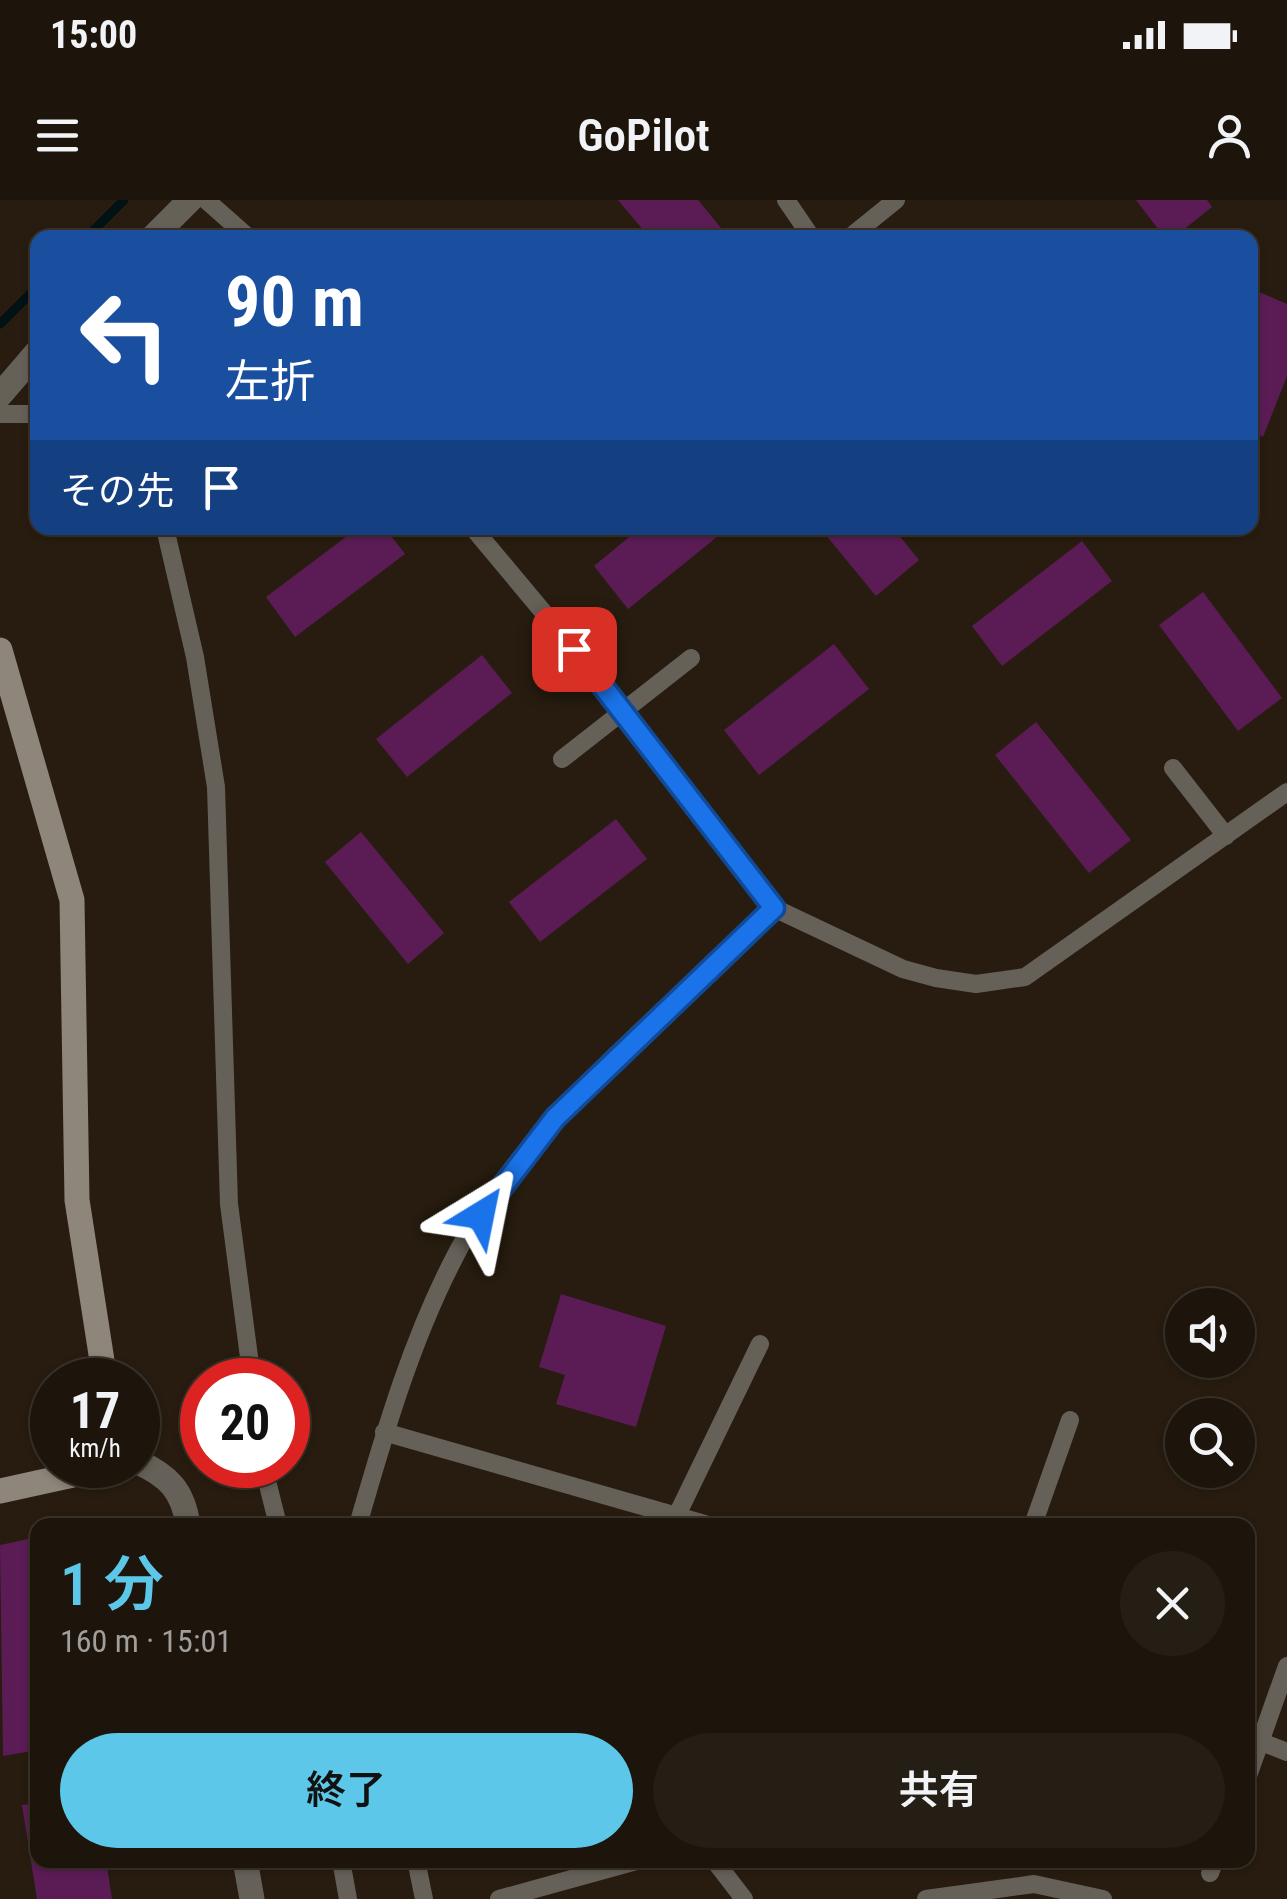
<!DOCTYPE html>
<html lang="ja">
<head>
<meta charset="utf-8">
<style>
  :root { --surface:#1d150b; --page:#251e14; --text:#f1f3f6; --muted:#a09f9d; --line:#3b342c; --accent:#5cc7e8 }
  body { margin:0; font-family:"Roboto Condensed","Noto Sans JP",sans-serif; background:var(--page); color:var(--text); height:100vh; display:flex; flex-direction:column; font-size:38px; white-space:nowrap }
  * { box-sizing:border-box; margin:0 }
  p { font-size:32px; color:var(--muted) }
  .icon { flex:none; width:55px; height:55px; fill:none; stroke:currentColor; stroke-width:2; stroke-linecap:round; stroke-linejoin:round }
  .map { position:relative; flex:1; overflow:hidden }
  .side { position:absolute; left:30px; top:1318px; width:1225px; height:350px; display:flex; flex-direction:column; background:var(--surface); border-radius:20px; box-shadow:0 2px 8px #0004,0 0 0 2px var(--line) }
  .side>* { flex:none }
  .top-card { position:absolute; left:30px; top:30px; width:1228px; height:305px; border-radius:20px; box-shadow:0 2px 8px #0004,0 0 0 2px var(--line); background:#1a4fa0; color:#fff; overflow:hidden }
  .fabs { position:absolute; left:1165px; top:1088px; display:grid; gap:20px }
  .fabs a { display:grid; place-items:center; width:90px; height:90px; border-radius:50%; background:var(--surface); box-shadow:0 2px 8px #0004,0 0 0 2px var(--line); font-size:50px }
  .speed { position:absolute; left:30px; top:1158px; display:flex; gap:20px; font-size:50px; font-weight:700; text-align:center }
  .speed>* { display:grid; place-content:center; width:130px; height:130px; border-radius:50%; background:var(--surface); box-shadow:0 2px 8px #0004,0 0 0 2px var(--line); line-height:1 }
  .speed small { font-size:25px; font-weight:400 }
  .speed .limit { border:15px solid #d22; background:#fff; color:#111 }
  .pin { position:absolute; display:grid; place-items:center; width:85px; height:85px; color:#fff; margin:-42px; border-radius:20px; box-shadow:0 5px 15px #0006 }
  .me { position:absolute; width:110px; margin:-55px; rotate:35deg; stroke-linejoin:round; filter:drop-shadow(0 0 8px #0008) }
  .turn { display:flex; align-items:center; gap:35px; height:210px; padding:0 30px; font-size:45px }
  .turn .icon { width:130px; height:130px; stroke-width:2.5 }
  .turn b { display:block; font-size:70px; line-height:85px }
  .then { display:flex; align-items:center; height:95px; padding:0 30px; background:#0003; gap:20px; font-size:38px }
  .round { display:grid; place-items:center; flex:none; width:105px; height:105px; border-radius:52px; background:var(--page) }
  .head { display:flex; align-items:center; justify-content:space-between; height:170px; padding:0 30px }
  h1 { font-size:60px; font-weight:600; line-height:75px; color:var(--accent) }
  .primary-button { display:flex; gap:20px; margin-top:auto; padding:20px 30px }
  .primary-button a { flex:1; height:115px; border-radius:60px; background:var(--accent); color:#111; font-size:40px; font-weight:600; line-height:115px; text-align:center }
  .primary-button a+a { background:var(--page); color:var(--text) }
  .status { display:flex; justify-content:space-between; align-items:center; height:70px; padding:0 50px; background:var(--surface); direction:ltr }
  .status svg { height:28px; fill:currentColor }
  header { display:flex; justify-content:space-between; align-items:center; height:130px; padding:0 30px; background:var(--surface); font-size:45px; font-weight:600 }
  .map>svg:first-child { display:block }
</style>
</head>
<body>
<div class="status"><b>15:00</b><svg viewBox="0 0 49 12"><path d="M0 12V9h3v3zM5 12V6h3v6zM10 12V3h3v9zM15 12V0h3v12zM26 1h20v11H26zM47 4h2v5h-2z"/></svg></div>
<header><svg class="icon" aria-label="menu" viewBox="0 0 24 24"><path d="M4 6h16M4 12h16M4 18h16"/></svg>GoPilot<svg class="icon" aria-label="person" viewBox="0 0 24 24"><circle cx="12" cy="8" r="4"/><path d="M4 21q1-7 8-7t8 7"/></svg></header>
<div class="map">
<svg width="1287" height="1699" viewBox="0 0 1287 1699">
  <rect width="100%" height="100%" fill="#271c0f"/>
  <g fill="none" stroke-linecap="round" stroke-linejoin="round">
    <g stroke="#021113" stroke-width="9">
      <path d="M86,38l38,-38"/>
      <path d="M0,124l38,-38"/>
    </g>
  </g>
  <g fill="#5b1c55">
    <path d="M618,0h80l28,34 -76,4z"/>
    <path d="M1136,0h71l5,7 -39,31h-8z"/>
    <path d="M1259,92l28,12v72l-24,61 -13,-6v-117z"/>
    <path d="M358,328h27l20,26 -110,83 -29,-40z"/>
    <path d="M640,328h88l-100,81 -34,-43z"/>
    <path d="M820,328h73l26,32 -43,36z"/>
    <path d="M1082,341l30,40 -110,85 -30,-40z"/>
    <path d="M1203,392l79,106 -44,33 -79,-106z"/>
    <path d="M834,444l35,45 -110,86 -35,-45z"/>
    <path d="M482,455l30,38 -105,84 -31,-38z"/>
    <path d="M1036,522l95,118 -42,33 -94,-118z"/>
    <path d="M616,619l31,40 -107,83 -31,-40z"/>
    <path d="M361,632l83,101 -36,31 -83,-102z"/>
    <path d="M561,1094l105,32 -30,101 -80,-23 9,-29 -26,-8z"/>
    <path d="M38,1337v213l-35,6 -3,-211z"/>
    <path d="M38,1603v57h68l6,39h-75l-15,-94z"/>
  </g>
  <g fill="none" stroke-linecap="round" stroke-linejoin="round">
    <g stroke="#656159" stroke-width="18">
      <path d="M206,0l43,38"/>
      <path d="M786,0l26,38"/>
      <path d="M849,38l47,-38"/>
      <path d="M0,214h38"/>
      <path d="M165,328l30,129 21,130 13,417 23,176"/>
      <path d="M473,328l152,182 149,198 129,61 33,9 40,6 49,-7 262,-185"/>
      <path d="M562,559l129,-101"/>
      <path d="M1173,568l53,68"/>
      <path d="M384,1232l324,93"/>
      <path d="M263,1265l15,60"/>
      <path d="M358,1325c27,-94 55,-191 102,-278 68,-127 210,-240 314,-339"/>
      <path d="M678,1325v-12l82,-169"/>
      <path d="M1033,1325l37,-105"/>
      <path d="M1248,1537l39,15"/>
      <path d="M1248,1576l39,-110"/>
      <path d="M341,1660l7,39"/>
      <path d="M416,1660l8,39"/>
      <path d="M714,1660l30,39"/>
      <path d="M1210,1673l5,-13"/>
      <path d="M499,1699l141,-39"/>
      <path d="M926,1699l108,-15 69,15"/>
    </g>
    <g stroke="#656159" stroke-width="25">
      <path d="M152,38l38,-38"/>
      <path d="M0,195l38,-44"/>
      <path d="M138,1262c31,14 45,29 50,63"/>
      <path d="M245,1660l7,39"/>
    </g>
    <g stroke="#8e867b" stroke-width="25">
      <path d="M0,450l72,250 5,300 28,180"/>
      <path d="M0,1291l73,-16 21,-10"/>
    </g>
  </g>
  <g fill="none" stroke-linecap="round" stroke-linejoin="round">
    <defs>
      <path id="route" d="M481,1015l74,-97 219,-210 -200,-259"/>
    </defs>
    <use href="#route" stroke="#114b97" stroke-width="25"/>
    <use href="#route" stroke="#1a73e8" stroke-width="18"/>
  </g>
</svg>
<div class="fabs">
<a><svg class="icon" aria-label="sound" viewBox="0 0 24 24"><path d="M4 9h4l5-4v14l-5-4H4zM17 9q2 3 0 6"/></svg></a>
<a><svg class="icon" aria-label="search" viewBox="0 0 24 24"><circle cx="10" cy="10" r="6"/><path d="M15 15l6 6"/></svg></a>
</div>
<div class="speed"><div>17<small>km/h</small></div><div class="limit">20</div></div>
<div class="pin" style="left:574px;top:449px;background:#d93025"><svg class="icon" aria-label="arrive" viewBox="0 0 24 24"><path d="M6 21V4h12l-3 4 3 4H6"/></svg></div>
<svg class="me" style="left:481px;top:1015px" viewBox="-20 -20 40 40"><path d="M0-17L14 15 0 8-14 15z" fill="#1a73e8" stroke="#fff" stroke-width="4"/></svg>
<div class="top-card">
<div class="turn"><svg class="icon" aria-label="left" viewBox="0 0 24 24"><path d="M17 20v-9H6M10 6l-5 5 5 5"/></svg><div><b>90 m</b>左折</div></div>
<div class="then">その先<svg class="icon" aria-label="arrive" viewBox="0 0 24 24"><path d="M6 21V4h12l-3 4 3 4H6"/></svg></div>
</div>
<section class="side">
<div class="head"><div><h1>1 分</h1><p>160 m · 15:01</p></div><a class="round"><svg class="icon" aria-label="close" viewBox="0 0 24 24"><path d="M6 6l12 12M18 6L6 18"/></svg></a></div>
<div class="primary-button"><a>終了</a><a>共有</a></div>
</section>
</div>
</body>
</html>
